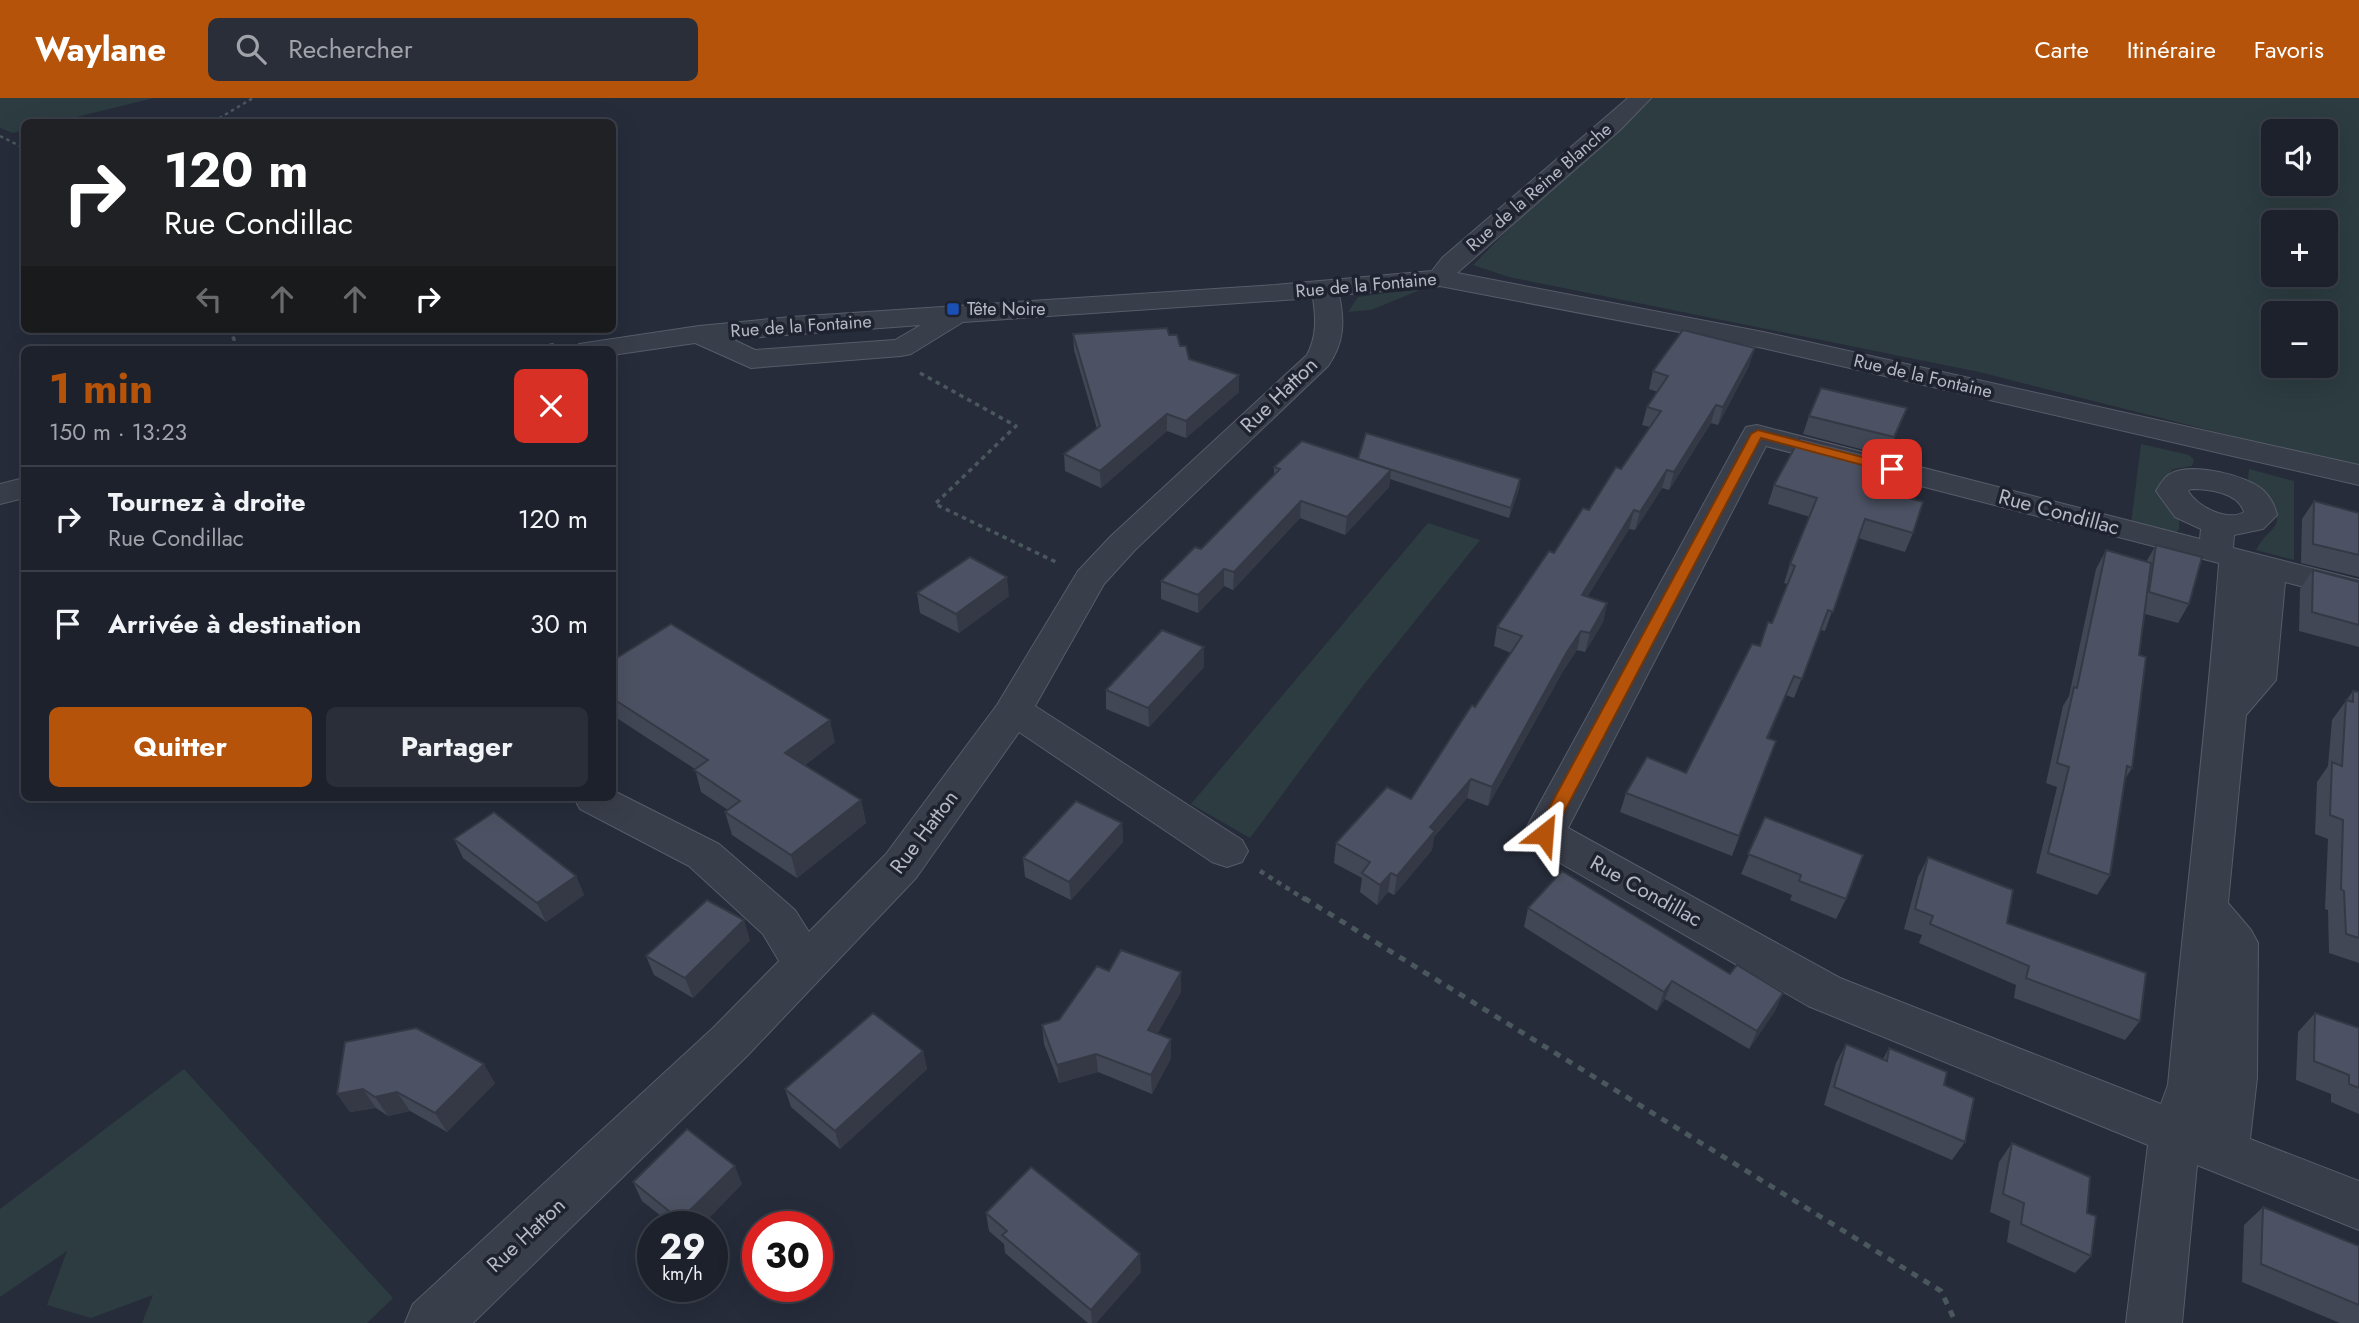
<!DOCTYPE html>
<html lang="fr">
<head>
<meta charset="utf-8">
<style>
  :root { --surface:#1c212c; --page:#292e38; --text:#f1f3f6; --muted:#a0a3a9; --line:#3a3e48; --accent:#b45309 }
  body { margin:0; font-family:Jost,sans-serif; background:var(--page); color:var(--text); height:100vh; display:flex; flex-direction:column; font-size:26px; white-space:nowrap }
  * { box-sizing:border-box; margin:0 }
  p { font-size:23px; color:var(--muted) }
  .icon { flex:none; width:38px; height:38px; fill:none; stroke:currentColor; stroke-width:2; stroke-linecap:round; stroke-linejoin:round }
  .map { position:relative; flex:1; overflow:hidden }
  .side { position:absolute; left:21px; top:248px; width:595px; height:455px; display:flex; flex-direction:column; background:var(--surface); border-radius:10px; box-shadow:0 7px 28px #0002,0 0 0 2px var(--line) }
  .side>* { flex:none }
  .hud { position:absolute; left:21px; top:21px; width:595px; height:214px; border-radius:10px; box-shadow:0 7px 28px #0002,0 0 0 2px var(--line); background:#202124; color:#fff; overflow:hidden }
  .fabs { position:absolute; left:2261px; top:21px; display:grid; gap:14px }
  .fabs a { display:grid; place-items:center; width:77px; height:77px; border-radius:10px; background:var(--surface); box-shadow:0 7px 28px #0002,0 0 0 2px var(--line); font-size:35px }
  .speed { position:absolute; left:637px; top:1113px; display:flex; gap:14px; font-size:35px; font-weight:700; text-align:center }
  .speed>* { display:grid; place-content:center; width:91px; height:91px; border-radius:50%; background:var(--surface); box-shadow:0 7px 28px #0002,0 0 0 2px var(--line); line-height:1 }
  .speed small { font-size:18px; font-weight:400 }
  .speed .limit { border:10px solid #d22; background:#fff; color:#111 }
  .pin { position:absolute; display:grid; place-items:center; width:60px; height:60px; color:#fff; margin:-30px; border-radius:14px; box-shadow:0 4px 10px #0006 }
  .me { position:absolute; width:77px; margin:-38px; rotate:28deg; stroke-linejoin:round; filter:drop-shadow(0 0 5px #0008) }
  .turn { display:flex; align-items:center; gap:24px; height:147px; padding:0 28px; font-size:32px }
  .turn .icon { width:91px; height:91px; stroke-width:2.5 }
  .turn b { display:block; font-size:49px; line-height:60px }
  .lanes { display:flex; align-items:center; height:66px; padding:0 28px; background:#0003; justify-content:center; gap:35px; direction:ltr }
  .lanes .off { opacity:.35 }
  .round { display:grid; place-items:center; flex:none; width:74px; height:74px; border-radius:10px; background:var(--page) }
  .summary { display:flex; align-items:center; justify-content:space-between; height:119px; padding:0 28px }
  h1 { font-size:42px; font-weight:700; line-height:52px; color:var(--accent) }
  .action { display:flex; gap:14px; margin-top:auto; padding:14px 28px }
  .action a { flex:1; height:80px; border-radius:10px; background:var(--accent); color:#fff; font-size:28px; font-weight:700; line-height:80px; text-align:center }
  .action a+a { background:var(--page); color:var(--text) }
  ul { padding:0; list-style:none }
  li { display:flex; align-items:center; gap:21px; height:105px; padding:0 28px; border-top:2px solid var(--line) }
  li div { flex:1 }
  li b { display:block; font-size:26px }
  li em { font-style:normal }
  header { display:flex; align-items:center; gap:42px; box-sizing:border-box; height:98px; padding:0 35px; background:var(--accent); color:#fff }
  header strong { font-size:33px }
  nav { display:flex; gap:38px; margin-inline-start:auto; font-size:24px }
  .search { width:490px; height:63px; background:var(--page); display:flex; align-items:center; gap:18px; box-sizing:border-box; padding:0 24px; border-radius:10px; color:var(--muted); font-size:26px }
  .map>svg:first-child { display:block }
</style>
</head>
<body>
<header>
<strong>Waylane</strong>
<div class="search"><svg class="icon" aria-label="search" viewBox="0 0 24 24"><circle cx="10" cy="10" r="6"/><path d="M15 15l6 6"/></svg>Rechercher</div>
<nav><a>Carte</a><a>Itinéraire</a><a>Favoris</a></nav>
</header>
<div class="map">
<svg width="2359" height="1225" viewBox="0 0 2359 1225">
  <rect width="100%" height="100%" fill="#262c3a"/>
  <g fill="#2c3c40" fill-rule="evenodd">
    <path d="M0,0h154l-98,24h-32v8l-11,3 -13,-5z"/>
    <path d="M1640,0h719v370l-380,-96 -470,-95 -36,-12zM2273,33h53v53h-53zM2273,124h53v53h-53zM2273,215h53v53h-53z"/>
    <path d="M1416,191l4,1 -49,20 -23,2 10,-15z"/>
    <path d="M2141,346l48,11 5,5 -2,6 -19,3 -13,15 2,17 17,17v11l-5,6 -43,-11z"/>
    <path d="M2249,371l45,12v79l-38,-10c7,-14 14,-16 20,-26 7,-12 -21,-36 -28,-45z"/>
    <path d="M1428,425l52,17 -118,147 -112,151 -59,-34z"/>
    <path d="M184,971l209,229 -26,25h-225l11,-28 -62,23 -44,-13 20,-54 -67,46v-88z"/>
  </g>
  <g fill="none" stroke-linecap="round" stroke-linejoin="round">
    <defs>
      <g id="minor">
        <path d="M1628,0h23l-31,32 -163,143 306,59 596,133v20l-596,-137 -323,-62 -101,9c6,27 5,48 -11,71l-193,184 -31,34 -69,122 207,134 6,11 -6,11 -15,5 -15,-5 -193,-130 -103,146 -169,178 -274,267h-68l8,-19 300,-276 66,-67 -16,-27 -74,-68 -109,-57 -6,-11h38v-8l107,54 76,66 14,22 77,-78 111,-149 81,-134 33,-35 196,-181c10,-19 9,-37 6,-57l-350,24 -52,32 -10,2 -150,12 -56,-25 -83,12v-5h-37l4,-6 120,-18 92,-9 484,-32 157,-14 10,-13zM921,227l-26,15 -140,10 -23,-11z"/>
        <path d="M1757,327l443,114 1,-10 -26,-12 -19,-26c3,-5 8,-14 14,-17 21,-12 78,1 94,17 7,7 11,15 13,24l-14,14 -29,6 -1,13 126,32v22l-74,-20 -9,98 -30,35 -18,188 23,27 7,13 -1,135 -7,61 109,42v49l-162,-65 -15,158h-56l22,-178 -340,-139 -279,-161 -6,-11 219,-400 4,-7zM1766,348l453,117c-13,174 -35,348 -51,522l-7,19 -321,-126 -272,-150zM2191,391c17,0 47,3 53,23 -17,10 -46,-5 -56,-21z"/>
        <path d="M24,380v20l-24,6v-20z"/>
      </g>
    </defs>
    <use href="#minor" stroke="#575c69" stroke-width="2"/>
    <g stroke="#4a585d" stroke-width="2.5" stroke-dasharray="3.5 3.5" stroke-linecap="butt">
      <path d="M213,24l40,-24"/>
      <path d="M0,38l24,12"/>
    </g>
    <g stroke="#4a585d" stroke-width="3.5" stroke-dasharray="4.5 4.5" stroke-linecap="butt">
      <path d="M228,231l6,10 1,11"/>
      <path d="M523,252l33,-6"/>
      <path d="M920,275l96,53 -81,78 123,59"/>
    </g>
    <path stroke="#4a585d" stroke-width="4.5" stroke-dasharray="5 5" stroke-linecap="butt" d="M1260,773l46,29"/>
    <path stroke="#4a585d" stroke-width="5" stroke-dasharray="7 7" stroke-linecap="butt" d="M1304,800l637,393 15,32"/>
    <use href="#minor" fill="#393e4b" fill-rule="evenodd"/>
  </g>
  <g fill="#414755">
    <path d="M1073,236l96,1 11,11 9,13 50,16v17l-53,46 -19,-7 -66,57 -36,-17 -1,-17 33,-25 -23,-79z"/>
    <path d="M1749,268l-31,59 -7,-2 -42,67 -7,-2 -27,42 -6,-1 -42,68 20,6 -4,19 -18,30 -8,-2 -14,21 -75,135 -21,-8 -33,39 -2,13 -38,45 -6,-3 -11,13 -17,-13 2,-14 -28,-15 2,-20 75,-44 64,-92 36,-54 -17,-7 3,-19 57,-74 67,-84 29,-42 -8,-2 5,-18 11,-15 -9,-3 4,-18z"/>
    <path d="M1907,310l-20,48 -84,-22 6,-18z"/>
    <path d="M1358,361l162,20 -1,10 -10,29 -119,-39 -1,8 -44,48 -45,-17 -67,72 -9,-4 -26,27 -37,-14v-18l40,-32 73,-74v-8z"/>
    <path d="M1774,387l100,3 39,45 -8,19 -47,-14 -33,93 -4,-1 -27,68 -8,-3 -18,44 8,2 -44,115 -112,-44 6,-19 60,-20 73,-127 13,-23 15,-39 -3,-1 6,-19 20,-47 -42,-13z"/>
    <path d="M2314,403l45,12v64l-58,-14 1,-44z"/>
    <path d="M2156,447l33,59 -11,19 -33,-9 -6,41 -7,113 -7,11 -15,96 -13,20 -61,-22 21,-86 -11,-4 17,-77 6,-10 27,-127 10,-19 40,12z"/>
    <path d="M2313,472l46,12v65l-60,-16 1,-42z"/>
    <path d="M917,495l92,3 -50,37 -39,-20z"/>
    <path d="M612,563l223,81 -30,23 56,35 5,23 -69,55 -65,-43 -7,-23 3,-2 -27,-18 -6,-23 -83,-54z"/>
    <path d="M1204,569l-55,60 -43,-18v-19z"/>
    <path d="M2353,593l6,1v271l-30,-10 -1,-43 -3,-1 3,-70 -13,-5 2,-52 11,-16 4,-46z"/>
    <path d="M1765,719l81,82 -10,20 -46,-19 2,-5 -51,-21z"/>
    <path d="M1122,725l1,19 -52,58 -46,-23 -2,-19z"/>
    <path d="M454,741l122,37 8,19 -38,27 -83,-64z"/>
    <path d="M1928,759l79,66 133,98 -15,19 -111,-42 2,-13 -97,-42 3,-8 -18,-6 14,-52z"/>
    <path d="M1528,810l202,66 53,19 -8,18 -26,38 -84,-50 -8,12 -133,-84z"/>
    <path d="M750,842l-57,58 -39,-23 -8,-19z"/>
    <path d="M1109,873l72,1v20l-24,42 14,5v19l-19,36 -54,-22 -39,11 -15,-39 -2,-19 17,-5z"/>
    <path d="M2315,915l44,15v86l-28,-12v-8l-35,-14 2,-48z"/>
    <path d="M345,944l150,41 -48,49 -37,-21 -22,5 -12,-8 -26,4 -13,-18z"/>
    <path d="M1846,946l37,15 6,-11 55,37 21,57 -13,18 -128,-55 12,-42z"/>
    <path d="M923,953l4,18 -87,80 -49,-42 -6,-18z"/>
    <path d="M2012,1045l75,70 4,43 -16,17 -68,-31 3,-21 -20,-9 9,-50z"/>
    <path d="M633,1084l109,2 -42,43h-25l-33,-26z"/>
    <path d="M2263,1109l96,39v77h-19l-98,-41 2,-57z"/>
    <path d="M986,1115l155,59 -45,51h-8l-83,-70 -1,-9 -15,-13z"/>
  </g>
  <g fill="#353945">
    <path d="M1755,250l-6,18 -31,59 5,-18z"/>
    <path d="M1239,277v17l-53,46v-17z"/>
    <path d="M1716,307l-5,18 -42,67 5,-18z"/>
    <path d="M1167,316v17l-66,57 -1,-17z"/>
    <path d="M1391,372l-2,17 -44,48 2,-18z"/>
    <path d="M1667,372l-5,18 -27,42 5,-18z"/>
    <path d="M1520,381l-1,10 -10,29 2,-10z"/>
    <path d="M1301,403l-1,17 -67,72 1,-18z"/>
    <path d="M1634,412l-5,19 -52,85 5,-19z"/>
    <path d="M1224,471v17l-26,27v-18z"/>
    <path d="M1007,479l2,19 -50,37 -3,-19z"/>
    <path d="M1607,505l-4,19 -18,30 5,-19z"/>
    <path d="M1581,533l-4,19 -14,21 -75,135 4,-19 75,-135z"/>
    <path d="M1204,549v20l-55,60 -1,-19z"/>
    <path d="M830,622l5,22 -44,33 -6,-22z"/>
    <path d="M1471,681l-4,19 -33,39 -2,13 -38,45 3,-19 33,-49z"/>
    <path d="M861,702l5,23 -69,55 -6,-23z"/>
    <path d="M1122,725l1,19 -52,58 -2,-18z"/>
    <path d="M1391,775l-3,19 -11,13 3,-20z"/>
    <path d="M576,778l8,19 -38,27 -9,-19z"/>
    <path d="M744,822l6,20 -57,58 -8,-20z"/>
    <path d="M1181,874v20l-32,57 -1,-19z"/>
    <path d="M1672,883l-7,18 -8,12 7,-19z"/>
    <path d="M1783,895l-8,18 -26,38 8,-18z"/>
    <path d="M1171,941v19l-19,36 -1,-19z"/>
    <path d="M923,953l4,18 -87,80 -5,-18z"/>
    <path d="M1096,956l2,18 -39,11 -2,-18z"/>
    <path d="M484,966l11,19 -48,49 -12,-19z"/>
    <path d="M363,991l13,19 -26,4 -13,-18z"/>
    <path d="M397,994l13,19 -22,5 -13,-19z"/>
    <path d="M735,1068l7,18 -42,43h-17l-3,-7z"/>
    <path d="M1140,1156l1,18 -45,51h-4l-1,-13z"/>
  </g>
  <g fill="#4c5263" stroke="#353945" stroke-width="2">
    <path d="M1167,230l2,7h8l3,11h6l3,13 50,16 -53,46 -19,-7 -67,57 -36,-17 36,-28 -27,-92z"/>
    <path d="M1683,232l72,18 -32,59 -7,-2 -42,67 -7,-2 -27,42 -6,-2 -52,85 25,8 -17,30 -9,-2 -14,21 -75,135 -21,-8 -41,48 5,4 -38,45 -6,-3 -11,12 -18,-12 8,-11 -34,-19 51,-56 24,12 61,-94 3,2 47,-71 -25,-9 52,-76 5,2 29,-45 6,2 27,-43 5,2 40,-58 -14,-4 21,-31 -15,-5z"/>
    <path d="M1821,290l86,20 -13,29 -85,-21z"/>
    <path d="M1366,335l154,46 -9,29 -153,-49z"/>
    <path d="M1800,340l85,21 -12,29 50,14 -10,31 -48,-14 -32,93 -5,-2 -26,69 -8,-3 -27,62 9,3 -37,95 -113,-43 21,-36 39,16 66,-129 8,2 8,-24 4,1 23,-57 -5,-2 27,-66 -43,-13z"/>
    <path d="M1302,343l89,29 -44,47 -46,-16 -67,71 -10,-3 -26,26 -37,-14 34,-34 6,2 79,-80 -6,-2z"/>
    <path d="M2314,403l45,12v42l-46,-11z"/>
    <path d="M2156,447l46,12 -13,47 -40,-12z"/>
    <path d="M2106,452l45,13 -12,92 7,2 -14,111 -5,-2 -17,109 -62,-22 21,-86 -12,-4 17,-76 3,1z"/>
    <path d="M970,459l37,20 -51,37 -39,-21z"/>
    <path d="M2313,472l46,12v43l-47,-13z"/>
    <path d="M671,526l159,96 -45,33 76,47 -70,55 -66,-43 15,-11 -46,-31 14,-10 -96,-62v-37z"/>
    <path d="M1162,532l42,17 -56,61 -42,-18z"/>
    <path d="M2353,593l6,1v246l-13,-4 -2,-43 -3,-2 2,-69 -13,-5 2,-53 10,4 4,-66 7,2z"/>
    <path d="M1076,703l46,22 -53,59 -46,-24z"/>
    <path d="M494,714l82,64 -39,27 -83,-64z"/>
    <path d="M1765,719l98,38 -17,44 -47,-18 2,-6 -53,-21z"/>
    <path d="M1928,759l85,33 -6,33 139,50 -6,48 -114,-43 3,-12 -99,-42 3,-8 -18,-7z"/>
    <path d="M1562,773l168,103 7,-9 46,28 -26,38 -85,-50 -8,11 -136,-84z"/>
    <path d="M707,802l37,20 -59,58 -39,-22z"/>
    <path d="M1121,852l60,22 -33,58 23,9 -20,36 -55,-21 -39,11 -15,-40 17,-5 38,-54 12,5z"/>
    <path d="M873,915l50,38 -88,80 -50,-42z"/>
    <path d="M2315,915l44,15v60l-10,-4v-9l-35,-14z"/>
    <path d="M416,930l68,36 -49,49 -38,-21 -22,5 -12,-8 -26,5 8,-52z"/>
    <path d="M1846,946l41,17 2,-13 58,24 -3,13 30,13 -9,44 -131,-55z"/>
    <path d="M687,1031l48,37 -55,54 -47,-38z"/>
    <path d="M2012,1045l78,34 -3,36 9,3 -5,40 -70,-32 3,-21 -21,-9z"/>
    <path d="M1031,1069l109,87 -49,56 -89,-75 5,-4 -21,-18z"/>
    <path d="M2263,1109l96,39v59l-98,-41z"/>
  </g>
  <path fill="#b45309" stroke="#753606" stroke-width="2" d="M1758,332l139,36 2,3 -7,4 -131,-35 -211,401h-12l-3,-5 216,-400z"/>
  <rect fill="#1a4fb4" stroke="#1f2330" stroke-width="2.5" x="946" y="204" width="14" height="14" rx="3.5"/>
  <g text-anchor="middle" stroke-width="7" stroke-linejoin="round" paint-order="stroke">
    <g font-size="18" fill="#b5b9c6" stroke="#1f2330">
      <text transform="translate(1539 89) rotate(-41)" y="6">Rue de la Reine Blanche</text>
      <text transform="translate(1366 187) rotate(-5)" y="6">Rue de la Fontaine</text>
      <text transform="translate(801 228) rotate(-4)" y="6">Rue de la Fontaine</text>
      <text transform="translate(1923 278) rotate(13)" y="6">Rue de la Fontaine</text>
    </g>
    <g font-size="18" fill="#b5b9c6" stroke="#1f2330" text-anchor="start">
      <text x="967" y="217">Tête Noire</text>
    </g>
    <g font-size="21" fill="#b5b9c6" stroke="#1f2330">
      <text transform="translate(1279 297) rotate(-44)" y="7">Rue Hatton</text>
      <text transform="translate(2059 414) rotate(15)" y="7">Rue Condillac</text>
      <text transform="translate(924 734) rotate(-53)" y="7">Rue Hatton</text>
      <text transform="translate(1646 793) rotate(29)" y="7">Rue Condillac</text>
      <text transform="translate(526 1137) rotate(-43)" y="7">Rue Hatton</text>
    </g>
  </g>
</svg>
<div class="fabs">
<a><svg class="icon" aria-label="sound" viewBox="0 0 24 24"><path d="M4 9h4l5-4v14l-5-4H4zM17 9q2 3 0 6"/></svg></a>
<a>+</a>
<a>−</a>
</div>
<div class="speed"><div>29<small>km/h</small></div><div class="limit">30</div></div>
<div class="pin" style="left:1892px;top:371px;background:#d93025"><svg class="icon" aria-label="arrive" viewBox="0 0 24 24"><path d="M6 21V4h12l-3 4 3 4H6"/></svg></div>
<svg class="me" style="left:1544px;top:736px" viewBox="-20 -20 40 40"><path d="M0-17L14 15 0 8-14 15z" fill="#b45309" stroke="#fff" stroke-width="4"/></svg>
<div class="hud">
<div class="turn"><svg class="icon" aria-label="right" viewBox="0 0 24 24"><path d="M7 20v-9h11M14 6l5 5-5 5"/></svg><div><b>120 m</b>Rue Condillac</div></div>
<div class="lanes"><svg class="icon off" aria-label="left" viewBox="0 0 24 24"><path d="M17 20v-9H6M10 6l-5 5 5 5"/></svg><svg class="icon off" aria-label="ahead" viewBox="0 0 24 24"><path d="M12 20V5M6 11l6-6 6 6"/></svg><svg class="icon off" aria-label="ahead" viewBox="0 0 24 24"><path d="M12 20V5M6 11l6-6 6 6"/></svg><svg class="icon" aria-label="right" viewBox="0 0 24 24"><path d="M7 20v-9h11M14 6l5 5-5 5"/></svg></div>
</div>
<section class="side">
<div class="summary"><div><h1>1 min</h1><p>150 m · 13:23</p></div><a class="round" style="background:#d93025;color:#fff"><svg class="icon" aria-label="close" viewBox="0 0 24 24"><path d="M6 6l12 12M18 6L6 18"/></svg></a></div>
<ul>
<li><svg class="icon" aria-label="right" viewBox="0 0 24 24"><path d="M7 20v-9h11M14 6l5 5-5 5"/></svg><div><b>Tournez à droite</b><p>Rue Condillac</p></div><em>120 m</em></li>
<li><svg class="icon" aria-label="arrive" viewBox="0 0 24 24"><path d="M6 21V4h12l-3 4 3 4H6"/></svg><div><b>Arrivée à destination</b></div><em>30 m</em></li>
</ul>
<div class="action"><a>Quitter</a><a>Partager</a></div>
</section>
</div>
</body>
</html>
